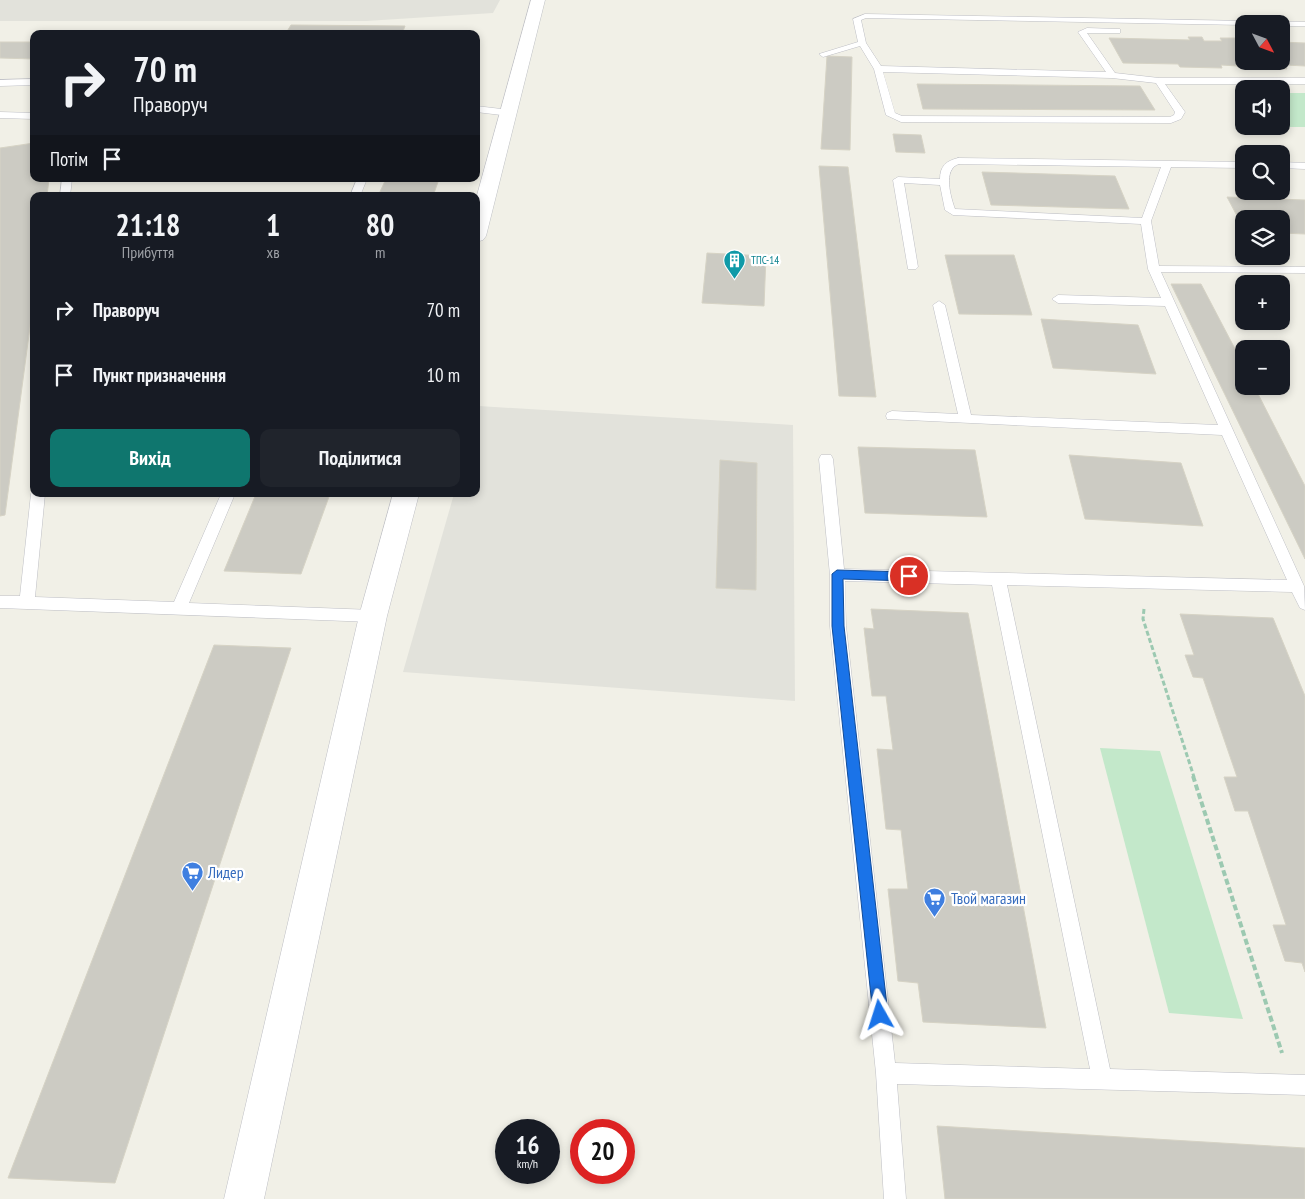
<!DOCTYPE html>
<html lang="uk">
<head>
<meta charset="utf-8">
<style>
  :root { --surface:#171b24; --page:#20242c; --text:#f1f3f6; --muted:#9ea1a6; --accent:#0f766e }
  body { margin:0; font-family:"PT Sans Narrow",sans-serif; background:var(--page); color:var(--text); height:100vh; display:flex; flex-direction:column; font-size:19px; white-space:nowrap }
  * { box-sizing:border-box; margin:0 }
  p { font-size:16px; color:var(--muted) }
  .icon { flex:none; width:28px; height:28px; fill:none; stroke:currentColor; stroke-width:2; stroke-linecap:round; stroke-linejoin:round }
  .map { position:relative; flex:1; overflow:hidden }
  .drawer { position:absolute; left:30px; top:192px; width:450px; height:305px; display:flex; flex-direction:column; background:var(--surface); border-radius:10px; box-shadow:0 2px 8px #0003 }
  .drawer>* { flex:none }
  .top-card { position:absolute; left:30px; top:30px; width:450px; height:152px; border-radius:10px; box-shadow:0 2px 8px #0003; background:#171b24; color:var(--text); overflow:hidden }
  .needle { width:32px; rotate:131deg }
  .buttons { position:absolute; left:1235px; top:15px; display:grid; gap:10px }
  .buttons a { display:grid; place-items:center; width:55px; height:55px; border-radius:10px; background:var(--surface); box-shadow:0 2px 8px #0003; font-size:25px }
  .speed { position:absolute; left:495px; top:1119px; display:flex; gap:10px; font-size:25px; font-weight:700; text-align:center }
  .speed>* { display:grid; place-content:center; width:65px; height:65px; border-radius:50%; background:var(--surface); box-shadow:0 2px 8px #0003; line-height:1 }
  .speed small { font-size:12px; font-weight:400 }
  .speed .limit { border:8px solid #d22; background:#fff; color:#111 }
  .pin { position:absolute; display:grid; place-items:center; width:42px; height:42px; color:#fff; margin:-21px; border:2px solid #fff; border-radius:50%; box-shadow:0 1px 5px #0007 }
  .me { position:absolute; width:55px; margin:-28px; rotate:354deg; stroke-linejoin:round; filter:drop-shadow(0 0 4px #0008) }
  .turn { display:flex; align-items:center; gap:18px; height:105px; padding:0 20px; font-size:22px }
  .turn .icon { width:65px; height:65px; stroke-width:2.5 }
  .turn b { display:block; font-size:35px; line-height:42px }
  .then { display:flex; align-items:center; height:48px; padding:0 20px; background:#0003; gap:10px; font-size:19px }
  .eta { display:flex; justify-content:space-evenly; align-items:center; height:85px; text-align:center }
  .eta b { font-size:30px; font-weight:700; line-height:35px }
  .cta { display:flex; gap:10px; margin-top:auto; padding:10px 20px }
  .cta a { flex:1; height:58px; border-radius:10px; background:var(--accent); color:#fff; font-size:20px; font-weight:700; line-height:58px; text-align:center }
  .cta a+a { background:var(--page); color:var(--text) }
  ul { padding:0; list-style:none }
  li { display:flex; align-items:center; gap:15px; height:65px; padding:0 20px }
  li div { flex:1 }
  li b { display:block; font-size:19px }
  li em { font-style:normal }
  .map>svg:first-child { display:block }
</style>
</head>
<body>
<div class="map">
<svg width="1305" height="1199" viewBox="0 0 1305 1199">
  <rect width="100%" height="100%" fill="#f1f0e7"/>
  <g fill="#e2e2db">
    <path d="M0,0h500l-7,13 -127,8h-366z"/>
    <path d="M479,406l314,19 2,276 -392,-29 51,-178h22v-80z"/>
  </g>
  <g fill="#c3e8ca">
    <path d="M1281,93h24v34h-52l28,-1z"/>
    <path d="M1100,748l60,3 83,268 -74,-6z"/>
  </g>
  <g fill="#cccbc3" stroke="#d6d3c5">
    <path d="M291,25l114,1 -3,8h-220l2,-3 102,2z"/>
    <path d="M1188,37h14l2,4h18l-2,-3h15l3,4h6v19h37v-19l24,1v23l-20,-1 2,4 -66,-4 1,3 -42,-1 -2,-3 -55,-1 -14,-25 81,2z"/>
    <path d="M0,42h34v17l-34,-1z"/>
    <path d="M827,56l25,1 -2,93 -29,-1z"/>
    <path d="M917,84l223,2 15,24 -232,-1z"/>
    <path d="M893,134l28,1 4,18 -29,-1z"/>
    <path d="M34,143v36h15l-2,17h-13v101l-29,218 -5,1v-368z"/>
    <path d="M819,166l29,1 28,230 -37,-1z"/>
    <path d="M982,172l133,4 14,33 -138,-4z"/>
    <path d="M386,179h53l-6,17h-55z"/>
    <path d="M1227,197l78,3v34l-24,-1v-14h-37v10z"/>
    <path d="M707,253l59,3 -2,50 -62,-3z"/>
    <path d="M945,255h69l18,60 -73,-1z"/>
    <path d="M1171,284h30l43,82v20h10l51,100v73z"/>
    <path d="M1041,319l97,6 18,49 -103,-6z"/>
    <path d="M858,447l117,3 12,67 -122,-4z"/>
    <path d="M1069,455l112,8 22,63 -118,-7z"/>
    <path d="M720,460l37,3 -1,127 -40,-2z"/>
    <path d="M256,494h74l-29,80 -77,-3z"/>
    <path d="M871,609l97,4 78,415 -123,-6 -5,-39 -20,-2 -10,-92h20l-7,-59 -15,-1 -9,-80 16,1 -7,-54h-14l-8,-68 10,1z"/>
    <path d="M1180,614l93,4 32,78v276l-3,-9 -17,-2 -12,-36h13l-38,-114h-13l-11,-34h13l-34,-99 -10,-1 -8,-22h9z"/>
    <path d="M214,645l77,3 -176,535 -107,-5z"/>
    <path d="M937,1126l368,22v51h-360z"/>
  </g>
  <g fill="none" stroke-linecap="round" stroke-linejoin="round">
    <defs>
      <g id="lane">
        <path d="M865,14l440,8v4h-24v-2h-37v1l-378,-7 -5,2 5,23 15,23 225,6 -28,-40 9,-4 30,1h3v4h-33l28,40 44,5h146v6h-140l20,28 -4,7 -10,4 -270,-1 -15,-7 -12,-46 -14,-23 -37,11 -4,-3 39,-12 -5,-23zM883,72l229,6 44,5 19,29 -1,3 -4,2 -268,-1 -7,-3z"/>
        <path d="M34,79v6l-34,1v-6z"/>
        <path d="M476,106l34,4 5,3 -5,3 -34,-4z"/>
        <path d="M0,112l34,1v6l-34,-1z"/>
        <path d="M958,158l286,4v6l-73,-1 -20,54 8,45 146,1v6l-144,-1 143,314 1,24 -5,-2 -8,-16 -285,-7 103,484 195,6v20l-408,-11 9,115h-22l-8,-126 -46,-447v-51l-11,-116 2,-4h10l2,4 11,110 443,11 -65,-145 -335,-16 -1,-3 1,-3 5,-2 66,3 -25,-109 6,-4 6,4 26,110 247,10 -53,-119 -107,-3 -6,-4 6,-4 103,3 -13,-29 -7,-45 -188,-9 -8,-5 -5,-25 -36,-2 14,84 -2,2h-8l-15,-89 5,-3 42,2c0,-13 6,-18 18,-21zM959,164l202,3 -19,51 -187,-9c-4,-11 -13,-40 4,-45zM845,581l147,4 98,484 -195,-6 -49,-437z"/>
        <path d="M1281,162l24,1v6l-24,-1z"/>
        <path d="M62,179h10l-2,17h-10z"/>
        <path d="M357,179h10l-7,17h-10z"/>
        <path d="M33,490l1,4h11l-10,103 139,5 47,-108h14l-46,109 184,7 5,1 3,5 -3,5 -5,1 -373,-14v-12h20l11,-102z"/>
      </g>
      <g id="street">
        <path d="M531,0h14l-59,236 -3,4 -7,2v-43z"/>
        <path d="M393,494h26l-32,122 -123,583h-40l135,-583z"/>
      </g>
    </defs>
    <use href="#lane" stroke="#bebfc5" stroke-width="1"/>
    <use href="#street" stroke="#bebfc5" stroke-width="1"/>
    <path stroke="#9cc9b1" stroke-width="3" stroke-dasharray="5 2.5" stroke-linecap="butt" d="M1144,609l-1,10 51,158"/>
    <path stroke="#9cc9b1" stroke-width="4" stroke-dasharray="6 3" stroke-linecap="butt" d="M1193,776l89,277"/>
    <use href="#lane" fill="#fff" fill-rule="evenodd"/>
    <use href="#street" fill="#fff" fill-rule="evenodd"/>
  </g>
  <path fill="#1a73e8" stroke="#114b97" d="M837,570l72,2 5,4 -5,5 -66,-2 1,47 44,389 -3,5 -5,3 -5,-3 -2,-5 -41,-389v-52z"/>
  <defs>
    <symbol id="building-pin" viewBox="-11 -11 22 30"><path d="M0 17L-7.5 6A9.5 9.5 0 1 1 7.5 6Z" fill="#0f9aa8" stroke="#fff"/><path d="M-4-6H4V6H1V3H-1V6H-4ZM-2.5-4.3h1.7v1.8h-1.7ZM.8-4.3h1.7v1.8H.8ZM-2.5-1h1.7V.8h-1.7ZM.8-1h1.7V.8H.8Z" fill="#fff"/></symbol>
    <symbol id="supermarket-pin" viewBox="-11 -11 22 30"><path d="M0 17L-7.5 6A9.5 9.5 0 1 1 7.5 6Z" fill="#3f7fe0" stroke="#fff"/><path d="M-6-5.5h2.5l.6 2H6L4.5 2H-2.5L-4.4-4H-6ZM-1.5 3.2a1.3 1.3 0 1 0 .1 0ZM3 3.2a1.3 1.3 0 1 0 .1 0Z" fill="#fff"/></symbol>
  </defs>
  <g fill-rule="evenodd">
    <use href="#building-pin" x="722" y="248" width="25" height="34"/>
    <use href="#supermarket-pin" x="180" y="860" width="25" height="34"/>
    <use href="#supermarket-pin" x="922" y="886" width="25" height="34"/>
  </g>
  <g text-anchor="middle" stroke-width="4.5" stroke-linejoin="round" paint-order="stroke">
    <g font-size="11" fill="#0d838f" stroke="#fff" text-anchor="start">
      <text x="751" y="264">ТПС-14</text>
    </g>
    <g font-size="16" fill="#366cbe" stroke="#fff" text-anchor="start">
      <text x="208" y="878">Лидер</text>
      <text x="951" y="904">Твой магазин</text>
    </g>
  </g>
</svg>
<div class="buttons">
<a><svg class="needle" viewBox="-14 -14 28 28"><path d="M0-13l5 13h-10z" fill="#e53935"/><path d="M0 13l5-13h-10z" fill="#9ea1a6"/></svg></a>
<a><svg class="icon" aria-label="sound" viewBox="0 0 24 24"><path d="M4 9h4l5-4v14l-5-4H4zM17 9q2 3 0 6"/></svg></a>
<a><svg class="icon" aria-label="search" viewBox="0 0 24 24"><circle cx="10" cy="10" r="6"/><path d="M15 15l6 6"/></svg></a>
<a><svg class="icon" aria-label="layers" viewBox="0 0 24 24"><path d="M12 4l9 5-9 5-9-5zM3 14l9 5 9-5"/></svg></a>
<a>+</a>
<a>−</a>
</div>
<div class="speed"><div>16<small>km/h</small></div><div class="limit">20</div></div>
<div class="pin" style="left:909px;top:576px;background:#d93025"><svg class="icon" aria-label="arrive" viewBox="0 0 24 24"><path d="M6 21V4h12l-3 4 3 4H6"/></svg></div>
<svg class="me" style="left:880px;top:1015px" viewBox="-20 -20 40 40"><path d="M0-17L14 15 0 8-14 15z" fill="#1a73e8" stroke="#fff" stroke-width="4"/></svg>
<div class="top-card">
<div class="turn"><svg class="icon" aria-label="right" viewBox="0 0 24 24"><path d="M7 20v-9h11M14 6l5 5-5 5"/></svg><div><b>70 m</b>Праворуч</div></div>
<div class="then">Потім<svg class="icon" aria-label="arrive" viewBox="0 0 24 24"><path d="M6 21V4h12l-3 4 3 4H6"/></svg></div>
</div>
<section class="drawer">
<div class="eta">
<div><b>21:18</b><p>Прибуття</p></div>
<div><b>1</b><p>хв</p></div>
<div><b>80</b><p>m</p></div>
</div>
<ul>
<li><svg class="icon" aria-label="right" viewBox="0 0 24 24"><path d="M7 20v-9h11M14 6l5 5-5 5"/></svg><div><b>Праворуч</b></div><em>70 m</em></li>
<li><svg class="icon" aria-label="arrive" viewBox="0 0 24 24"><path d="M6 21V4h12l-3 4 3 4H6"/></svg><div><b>Пункт призначення</b></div><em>10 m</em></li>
</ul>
<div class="cta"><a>Вихід</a><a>Поділитися</a></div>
</section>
</div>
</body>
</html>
